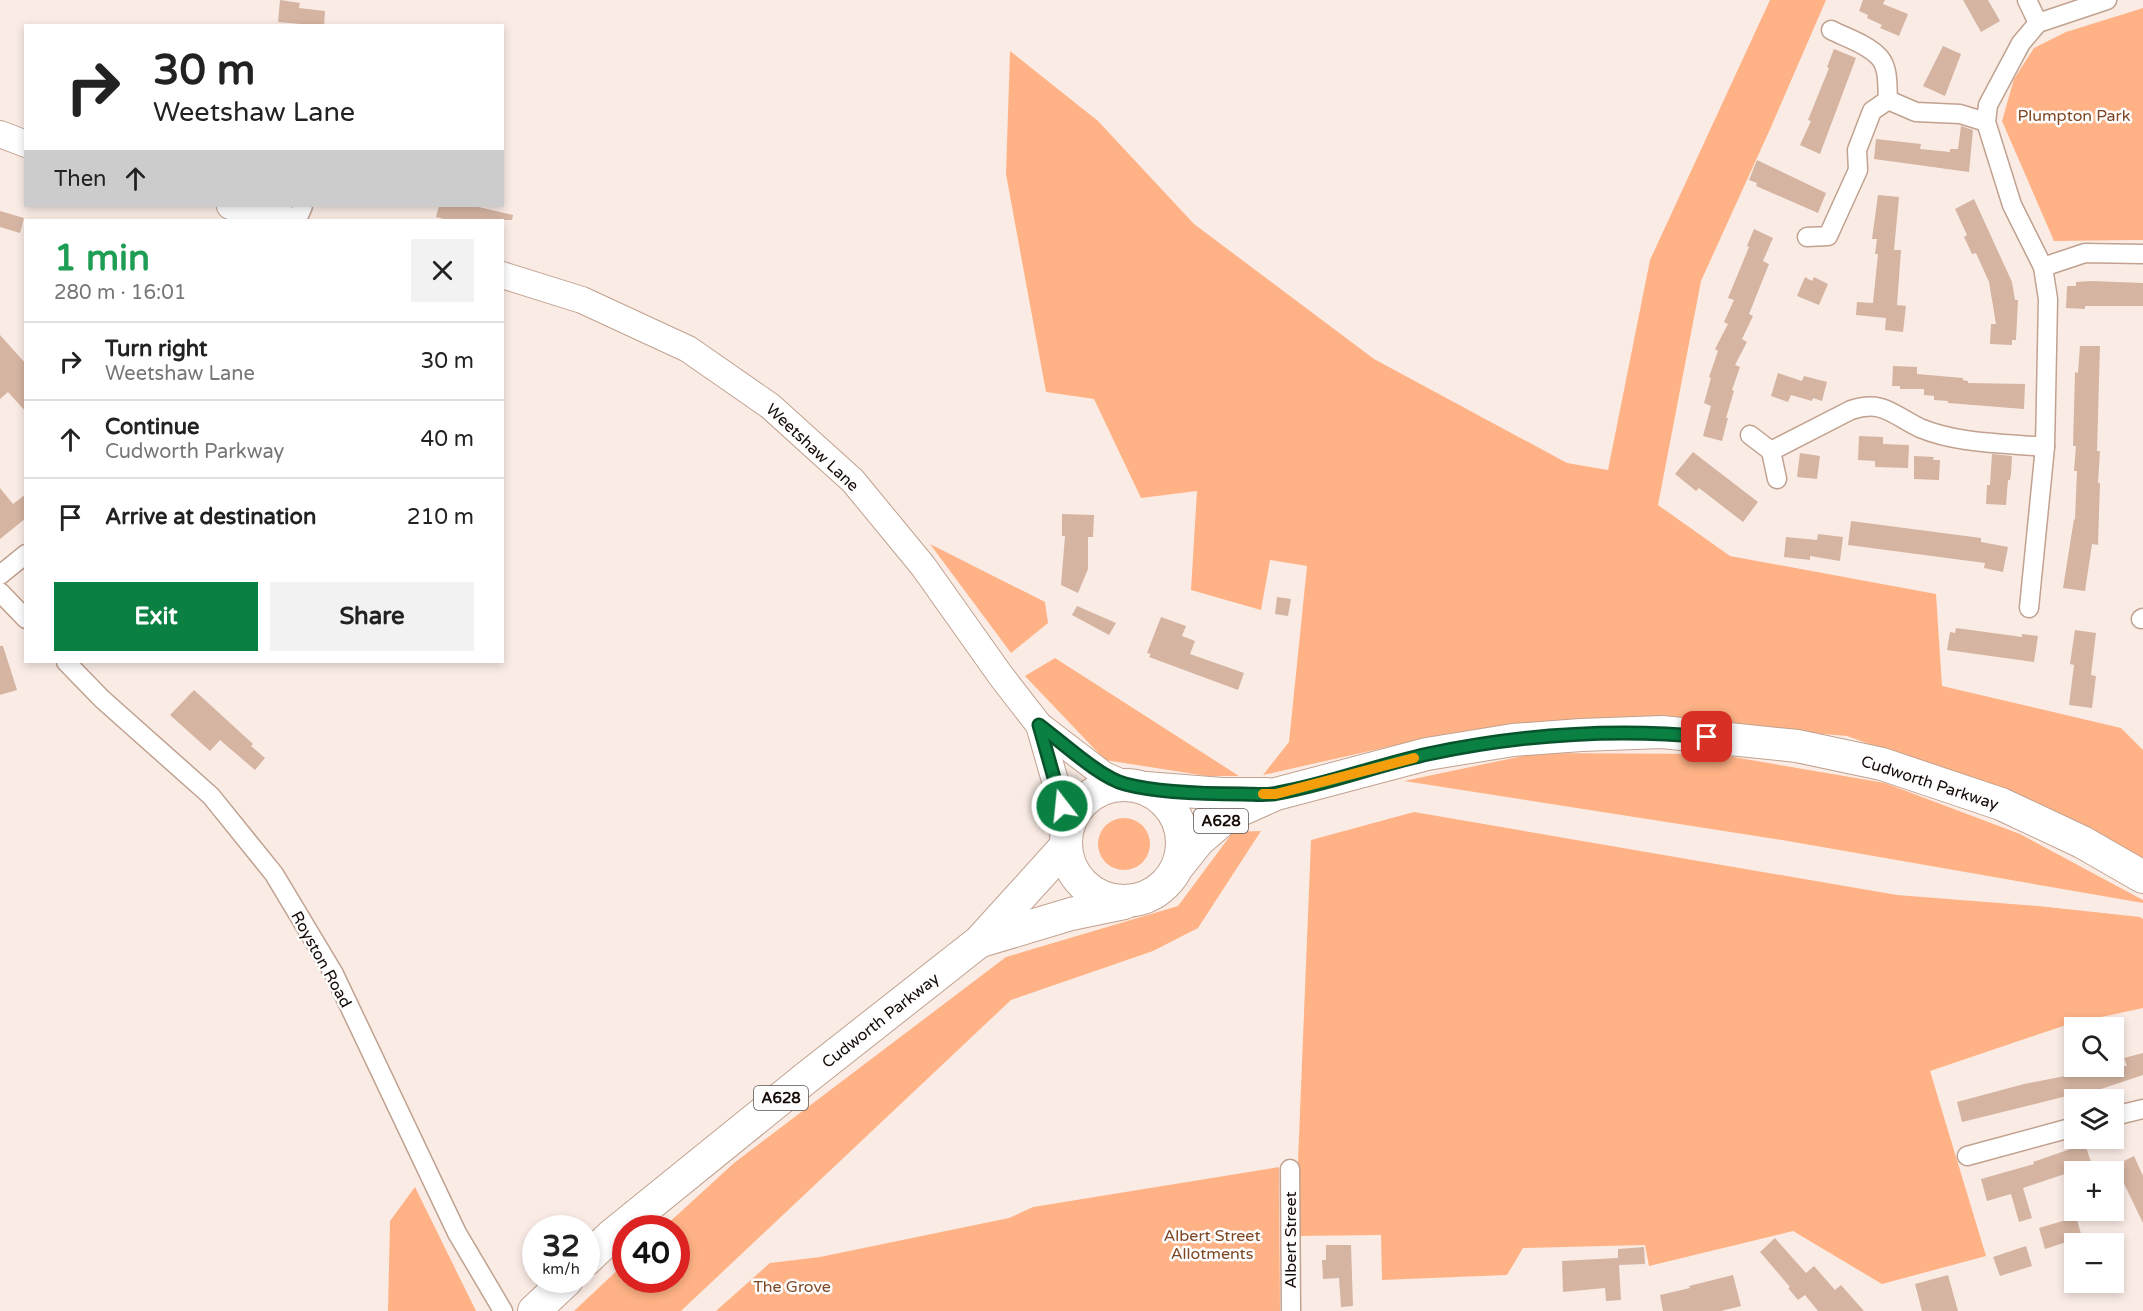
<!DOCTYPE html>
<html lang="en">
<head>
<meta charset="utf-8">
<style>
  :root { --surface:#fff; --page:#f2f2f2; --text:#222; --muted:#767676; --line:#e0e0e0; --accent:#0b8043 }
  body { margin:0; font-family:"Varela Round",sans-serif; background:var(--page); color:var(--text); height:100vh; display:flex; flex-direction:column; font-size:22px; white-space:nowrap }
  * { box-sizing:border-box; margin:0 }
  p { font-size:20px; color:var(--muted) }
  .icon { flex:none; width:33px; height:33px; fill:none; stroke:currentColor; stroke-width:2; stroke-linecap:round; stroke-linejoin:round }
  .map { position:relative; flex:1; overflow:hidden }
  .panel { position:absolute; left:24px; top:219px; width:480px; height:444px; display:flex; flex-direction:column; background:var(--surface); border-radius:0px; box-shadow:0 3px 9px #0003 }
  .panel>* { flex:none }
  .guide { position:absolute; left:24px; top:24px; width:480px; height:183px; border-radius:0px; box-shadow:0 3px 9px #0003; background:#fff; color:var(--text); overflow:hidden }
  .tools { position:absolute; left:2064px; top:1017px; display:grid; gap:12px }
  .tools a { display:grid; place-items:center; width:60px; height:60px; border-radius:0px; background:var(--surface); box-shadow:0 3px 9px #0003; font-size:30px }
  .speed { position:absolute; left:522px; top:1215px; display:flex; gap:12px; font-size:30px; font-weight:700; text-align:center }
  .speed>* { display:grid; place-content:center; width:78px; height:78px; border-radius:50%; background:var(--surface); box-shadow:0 3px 9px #0003; line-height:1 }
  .speed small { font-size:15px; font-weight:400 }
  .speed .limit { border:9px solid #d22; background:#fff; color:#111 }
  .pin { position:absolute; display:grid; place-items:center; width:51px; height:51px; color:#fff; margin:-26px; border-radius:12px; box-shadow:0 3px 9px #0006 }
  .me { position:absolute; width:66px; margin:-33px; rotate:344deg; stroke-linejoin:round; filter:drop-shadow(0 0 4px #0008) }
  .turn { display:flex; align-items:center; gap:21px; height:126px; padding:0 30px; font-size:27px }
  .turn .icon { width:78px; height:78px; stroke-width:2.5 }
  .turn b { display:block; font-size:42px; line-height:51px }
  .then { display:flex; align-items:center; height:57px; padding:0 30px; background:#0003; gap:12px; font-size:22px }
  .round { display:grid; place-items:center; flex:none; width:63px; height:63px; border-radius:0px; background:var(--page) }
  .head { display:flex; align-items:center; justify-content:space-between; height:102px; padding:0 30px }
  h1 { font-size:36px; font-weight:700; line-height:45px; color:#1e9e55 }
  .cta { display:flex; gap:12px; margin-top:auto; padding:12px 30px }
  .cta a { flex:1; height:69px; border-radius:0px; background:var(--accent); color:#fff; font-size:24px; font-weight:700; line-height:69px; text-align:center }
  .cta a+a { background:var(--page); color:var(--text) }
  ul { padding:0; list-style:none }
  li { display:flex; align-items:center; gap:18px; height:78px; padding:0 30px; border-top:2px solid var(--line) }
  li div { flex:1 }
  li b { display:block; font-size:22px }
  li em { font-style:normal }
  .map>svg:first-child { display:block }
</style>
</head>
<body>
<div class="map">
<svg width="2143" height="1311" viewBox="0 0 2143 1311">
  <rect width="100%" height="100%" fill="#faece5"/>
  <g fill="#ffb285">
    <path d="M1770,0h56l-55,127 -70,154 -43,224 72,51 206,38 6,92 179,42 22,22v112l-103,-56 -193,-70 -195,-16 -202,13 -187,42 26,-33 18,-176 -37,-6 -9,50 -70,-20 6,-99 -56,7 -47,-99 -48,-7 -40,-218 4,-123 88,70 96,103 180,135 193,104 41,7 42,-210z"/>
    <path d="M2143,8v232l-89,1 -52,-120 12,-42 20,-31 32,-16z"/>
    <path d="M930,544l115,58 3,21 -37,30z"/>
    <path d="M1055,658l184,118h-32l-102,-16 -80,-84z"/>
    <path d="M1537,753l179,1 169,29 135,51 123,66v3l-361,-63 -378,-59z"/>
    <path d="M1414,812l483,83 141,11 102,11 3,2v89l-74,16 -139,47 56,185 -104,28 -89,-53 -144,35 -4,-21 -122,3 -16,27 -125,5 -1,-45 -86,1 16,-396z"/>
    <circle cx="1124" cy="844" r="26"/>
    <path d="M1261,831l-63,97 -45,23 -142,49 -330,311h-107l51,-48 1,17h50v-52h-13l71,-65 272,-206 172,-51 55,-74z"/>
    <path d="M1279,1167l1,144h-564l54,-48 50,-6 189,-39 24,-11z"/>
    <path d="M415,1187l61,124h-88l2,-90z"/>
  </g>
  <g fill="#d5b4a2">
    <path d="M280,0l20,3 -1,5 26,3 -1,15 -46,-4z"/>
    <path d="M1863,0h22l-2,4 25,10 -9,22 -19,-8 2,-3 -15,-7 1,-3 -9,-4z"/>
    <path d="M1963,0h25l12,21 -19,11z"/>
    <path d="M1943,46l18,8 -16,42 -22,-10z"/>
    <path d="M1834,49l22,9 -36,96 -20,-9 11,-24 -3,-1 21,-52 -2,-1z"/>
    <path d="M1961,126l12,4 -4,42 -95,-13 2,-20 45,5 -1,5 30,3v-3h8z"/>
    <path d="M1757,160l69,33 -8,20 -62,-27 1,-3 -8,-3z"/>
    <path d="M1878,195l21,2 -5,53h7l-4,55 9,1 -3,26 -18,-2 1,-12 -30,-3 1,-13 16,1 5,-49h-3l2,-15h-5z"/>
    <path d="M1974,199l38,83 3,18h3l-2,40h-4v5l-22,-1 1,-20h5l-7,-42 -13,-29 -4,1 -8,-17 3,-2 -12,-26z"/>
    <path d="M439,206h35l39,9 -1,5h-64l-12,-3z"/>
    <path d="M0,211l24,7 -4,15 -20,-6z"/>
    <path d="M1754,229l19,9 -10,23 6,3 -20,50 4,2 -11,23 5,3 -12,23 5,2 -8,23 2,1 -8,27h2l-6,23 -19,-5 8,-30 -7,-3 7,-25 -2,-1 9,-26 -3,-2 13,-25 -4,-2 10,-22 -6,-2 21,-51 -2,-1z"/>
    <path d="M1805,277l7,4 2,-4 14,7 -9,21 -22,-9z"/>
    <path d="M2091,281l52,2v23h-58v3l-19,-1 1,-22h9v-4z"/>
    <path d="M0,335l26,29v48l-18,-20 -8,7z"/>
    <path d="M2080,346h20l-3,105h3l-2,32h2l-2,62 -6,-1 -7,47 -22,-3 11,-69 1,1 2,-49h-3l2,-25h-3l2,-74 3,1z"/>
    <path d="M1893,366l24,1v7l46,4v2l5,1v2l57,1 -1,25 -76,-6v-2l-14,-1v-4l-10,-1v-6h-24v-3h-8z"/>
    <path d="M1778,373l24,8 2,-5 23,6 -5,19 -9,-3 -1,3 -21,-6 -3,7 -17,-6z"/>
    <path d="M1859,436l24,1v7l26,1 -1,23 -33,-1v-6l-17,-1z"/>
    <path d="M1693,452l65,50 -15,20 -44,-34 -3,3 -21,-17z"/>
    <path d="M1800,453l20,3 -3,23 -20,-2z"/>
    <path d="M1992,454l20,2 -1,18 -1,6h-2l-2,25 -20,-1 1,-19h3z"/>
    <path d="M1914,456l20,1 -1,3h7l-1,20 -25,-1z"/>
    <path d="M0,488l13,16 13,-10v24l-26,21z"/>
    <path d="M1062,514l32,1 -1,22h-5v32l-10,24 -17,-8 4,-49h-3z"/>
    <path d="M1851,521l130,17v4l27,5 -5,25 -19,-4 1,-5 -137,-18z"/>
    <path d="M1818,534l25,3 -3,24 -30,-5v4l-26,-3 2,-20 31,3z"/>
    <path d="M1277,597l14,2 -3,17 -13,-2z"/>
    <path d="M1077,606l39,17 -7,12 -37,-20z"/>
    <path d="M1161,617l25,9 -4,10 13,5 -5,13 54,19 -6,17 -89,-33 2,-3 -4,-1z"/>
    <path d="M1956,628l66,9v-3l16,2 -4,26 -87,-12 3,-18 5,1z"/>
    <path d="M2075,630l21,3 -5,42 5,1 -4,32 -23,-3 5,-40 -4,-1z"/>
    <path d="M0,646h3l14,44 -17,5z"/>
    <path d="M194,690l59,54 -2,2 14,12 -10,12 -35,-30 -10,11 -40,-36z"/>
    <path d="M2143,1053v22l-51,17 -1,-2 -129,32 -5,-20 67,-18 51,-10 24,-8h28l-3,-8z"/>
    <path d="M2085,1144l7,21 -69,23 9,30 -13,4 -8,-28 -24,7 -6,-22 53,-15 -1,-2z"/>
    <path d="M2134,1156l9,20v47l-28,-58z"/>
    <path d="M2076,1217l6,20 -37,12 -6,-21z"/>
    <path d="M1775,1238l31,35 8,-7 21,24 6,-5 23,26h-46l-13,-16 -7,5 -10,-12 2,-1 -30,-35z"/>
    <path d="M1326,1245h25l2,61 -12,1 -2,-29 -16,1 -1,-19h4z"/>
    <path d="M2026,1246l6,20 -32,10 -7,-19z"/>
    <path d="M1644,1247l1,17 -26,1 2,35 -15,1 -1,-13 -42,4 -1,-31 56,-3v-9z"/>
    <path d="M1733,1275l8,31 -20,5h-58l-3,-16 30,-7 -1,-2z"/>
    <path d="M1948,1275l10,36h-36l-7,-27z"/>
  </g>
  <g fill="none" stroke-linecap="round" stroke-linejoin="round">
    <defs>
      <g id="street">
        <path d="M2027,0l11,23"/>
        <path d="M1831,30c16,8 38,15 49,28 9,11 7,29 8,42"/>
        <path d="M297,220l6,-14"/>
        <path d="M1807,237l21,-1 30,-66 -1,-20 15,-39 16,-11 28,12 44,2 26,8"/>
        <path d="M2043,267l42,-14 58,1"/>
        <path d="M1750,435l21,16 6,28"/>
        <path d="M1771,451l80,-41c32,-11 43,6 69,18 38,16 85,15 125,19"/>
        <path d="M0,575l26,-21"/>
        <path d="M0,592l26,27"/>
        <path d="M2029,608l16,-161 3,-148 -5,-32 -31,-62 -26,-83 2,-17 33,-62 17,-20 69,-23"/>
        <path d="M2141,619l2,-1"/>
        <path d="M66,662l36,37 109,97 63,78 60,100 123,259 46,78"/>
        <path d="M2114,1116l29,-7"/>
        <path d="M1967,1156l107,-29"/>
        <path d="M1290,1169l1,142"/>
      </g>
      <g id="secondary">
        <path d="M0,134l26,10"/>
        <path d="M230,206l58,14"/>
        <path d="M502,275l80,25 106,49 82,57 83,75 70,85 78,110 38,49 65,50 21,9"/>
        <path d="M1039,725l29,101"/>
      </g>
      <g id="highway">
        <circle cx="1124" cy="843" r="58"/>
        <path d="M1146,788l76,6h45"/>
        <path d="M1179,865l20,-25 28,-24 49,-22 151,-40 86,-14 68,-5 81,-3 135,14 85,18 119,40 81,38 61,35"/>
        <path d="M981,941l90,-27 53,-11"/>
        <path d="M586,1260l25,-24 195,-158 174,-137 86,-95"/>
        <path d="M534,1311l33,-31"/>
      </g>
    </defs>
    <use href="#street" stroke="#c1a18f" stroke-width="21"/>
    <use href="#secondary" stroke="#c1a18f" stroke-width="28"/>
    <use href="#highway" stroke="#c1a18f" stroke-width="34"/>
    <use href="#street" stroke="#fff" stroke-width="18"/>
    <use href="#secondary" stroke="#fff" stroke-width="26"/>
    <use href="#highway" stroke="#fff" stroke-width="32"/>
  </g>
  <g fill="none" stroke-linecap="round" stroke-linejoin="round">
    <defs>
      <path id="route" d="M1062,806l-23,-81c23,17 60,52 86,59 34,9 82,10 117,10 12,0 25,2 36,-1 51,-9 99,-28 150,-39 90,-19 187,-26 279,-17"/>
    </defs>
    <use href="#route" stroke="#07532c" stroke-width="15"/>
    <use href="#route" stroke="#0b8043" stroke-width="10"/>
    <path stroke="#f59e0b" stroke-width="10" d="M1263,794h13l138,-36"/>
  </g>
  <g text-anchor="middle" stroke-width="5" stroke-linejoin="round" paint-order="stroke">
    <g fill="#fdfdfd" stroke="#5a524f" stroke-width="1.5">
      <rect x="1194" y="809" width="54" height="24" rx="4.5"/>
      <rect x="754" y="1086" width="54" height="24" rx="4.5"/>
    </g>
    <g font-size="15" font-weight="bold" fill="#140904">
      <text x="1221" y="826">A628</text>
      <text x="781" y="1103">A628</text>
    </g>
    <g font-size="16" fill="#7e4622" stroke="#fdfdfd">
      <text x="2074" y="121">Plumpton Park</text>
      <text x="1212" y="1241">Albert Street<tspan x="1212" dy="18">Allotments</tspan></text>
      <text x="792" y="1292">The Grove</text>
    </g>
    <g font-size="16" fill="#140904" stroke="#fdfdfd">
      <text transform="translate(813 447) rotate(43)" y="6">Weetshaw Lane</text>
      <text transform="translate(1930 782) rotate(18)" y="6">Cudworth Parkway</text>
      <text transform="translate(322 959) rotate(61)" y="6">Royston Road</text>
      <text transform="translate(880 1020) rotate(-38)" y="6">Cudworth Parkway</text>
      <text transform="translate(1290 1240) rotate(-90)" y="6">Albert Street</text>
    </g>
  </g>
</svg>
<div class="tools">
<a><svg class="icon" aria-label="search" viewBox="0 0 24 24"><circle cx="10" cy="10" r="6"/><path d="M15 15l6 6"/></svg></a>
<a><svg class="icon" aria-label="layers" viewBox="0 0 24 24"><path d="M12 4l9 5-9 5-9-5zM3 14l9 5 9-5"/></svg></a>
<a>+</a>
<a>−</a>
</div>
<div class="speed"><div>32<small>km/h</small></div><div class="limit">40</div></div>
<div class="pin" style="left:1707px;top:737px;background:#d93025"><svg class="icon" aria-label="arrive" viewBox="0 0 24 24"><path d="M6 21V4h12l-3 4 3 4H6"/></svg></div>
<svg class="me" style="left:1062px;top:806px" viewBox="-20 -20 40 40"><circle r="17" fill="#0b8043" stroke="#fff" stroke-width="3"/><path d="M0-11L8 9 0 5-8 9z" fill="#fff"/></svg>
<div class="guide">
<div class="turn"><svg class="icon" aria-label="right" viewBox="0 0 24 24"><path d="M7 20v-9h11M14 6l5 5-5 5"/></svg><div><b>30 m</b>Weetshaw Lane</div></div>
<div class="then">Then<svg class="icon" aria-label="ahead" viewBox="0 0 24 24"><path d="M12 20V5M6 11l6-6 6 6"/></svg></div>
</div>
<section class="panel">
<div class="head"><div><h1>1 min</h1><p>280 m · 16:01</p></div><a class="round"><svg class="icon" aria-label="close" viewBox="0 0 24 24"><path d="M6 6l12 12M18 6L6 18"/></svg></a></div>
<ul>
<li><svg class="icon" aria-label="right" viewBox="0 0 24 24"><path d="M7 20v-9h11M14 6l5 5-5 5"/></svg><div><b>Turn right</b><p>Weetshaw Lane</p></div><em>30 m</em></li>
<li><svg class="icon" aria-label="ahead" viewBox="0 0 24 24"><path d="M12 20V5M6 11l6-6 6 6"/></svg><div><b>Continue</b><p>Cudworth Parkway</p></div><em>40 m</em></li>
<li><svg class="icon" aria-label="arrive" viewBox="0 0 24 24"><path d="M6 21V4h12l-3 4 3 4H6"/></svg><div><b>Arrive at destination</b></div><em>210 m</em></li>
</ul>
<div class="cta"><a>Exit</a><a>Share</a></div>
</section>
</div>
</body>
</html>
